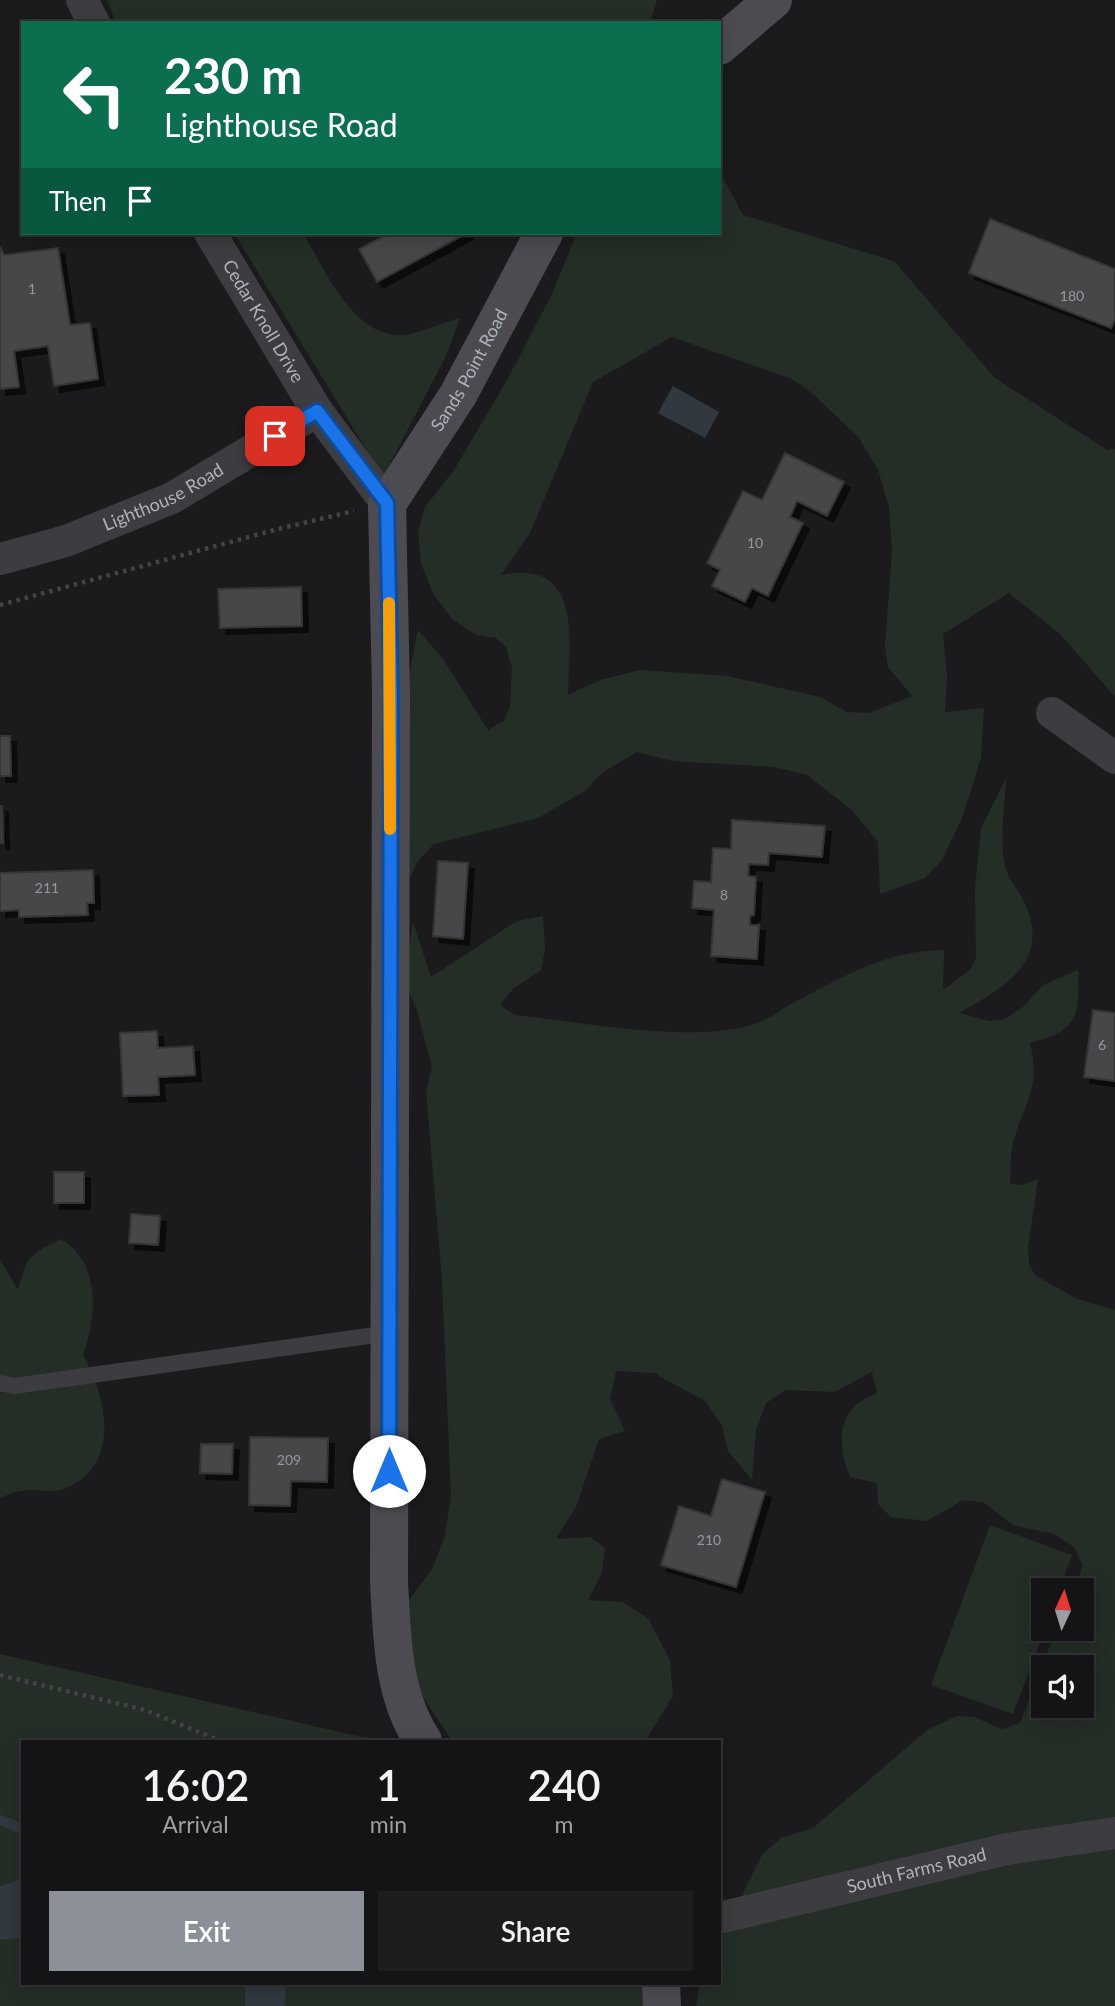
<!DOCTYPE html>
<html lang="en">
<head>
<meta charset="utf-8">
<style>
  :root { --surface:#141416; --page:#1d1d1f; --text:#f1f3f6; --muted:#9d9ea1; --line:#333335; --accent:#8c9099 }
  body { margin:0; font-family:Lato,sans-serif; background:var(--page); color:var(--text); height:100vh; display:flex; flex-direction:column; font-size:26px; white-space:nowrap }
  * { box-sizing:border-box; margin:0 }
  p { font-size:23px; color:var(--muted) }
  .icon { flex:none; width:38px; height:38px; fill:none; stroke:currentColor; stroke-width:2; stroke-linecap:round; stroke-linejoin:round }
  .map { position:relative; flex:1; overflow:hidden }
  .side { position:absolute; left:21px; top:1740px; width:700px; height:245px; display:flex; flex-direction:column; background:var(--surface); border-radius:0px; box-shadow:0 4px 18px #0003,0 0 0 2px var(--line) }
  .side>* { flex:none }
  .hud { position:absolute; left:21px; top:21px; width:700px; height:214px; border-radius:0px; box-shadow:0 4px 18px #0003,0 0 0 2px var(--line); background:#0b6e4f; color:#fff; overflow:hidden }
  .needle { width:46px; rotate:4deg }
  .fabs { position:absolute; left:1031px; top:1578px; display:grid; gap:14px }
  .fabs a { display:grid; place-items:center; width:63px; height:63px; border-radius:0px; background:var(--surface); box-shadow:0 4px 18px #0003,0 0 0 2px var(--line); font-size:35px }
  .pin { position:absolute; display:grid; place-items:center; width:60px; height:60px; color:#fff; margin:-30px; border-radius:14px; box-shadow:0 4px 10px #0006 }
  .me { position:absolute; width:77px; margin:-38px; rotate:0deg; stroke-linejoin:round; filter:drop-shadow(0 0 5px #0008) }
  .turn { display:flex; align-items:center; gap:24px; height:147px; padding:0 28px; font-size:32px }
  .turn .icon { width:91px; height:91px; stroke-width:2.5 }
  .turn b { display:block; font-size:49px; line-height:60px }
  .then { display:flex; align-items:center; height:66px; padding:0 28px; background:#0003; gap:14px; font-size:26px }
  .eta { display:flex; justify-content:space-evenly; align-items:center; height:119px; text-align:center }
  .eta b { font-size:42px; font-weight:600; line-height:49px }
  .button { display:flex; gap:14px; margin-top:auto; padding:14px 28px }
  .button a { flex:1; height:80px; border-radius:0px; background:var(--accent); color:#fff; font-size:28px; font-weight:600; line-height:80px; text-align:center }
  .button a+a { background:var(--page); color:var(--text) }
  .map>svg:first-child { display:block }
</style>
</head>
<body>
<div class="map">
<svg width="1115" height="2006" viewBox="0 0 1115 2006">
  <defs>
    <filter id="shadow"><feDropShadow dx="6" dy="6" stdDeviation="0" flood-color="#0009"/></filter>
  </defs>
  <rect width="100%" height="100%" fill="#1b1b1d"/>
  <g fill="#252d27" fill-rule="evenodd">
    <path d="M107,0h550l-7,23h-534z"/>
    <path d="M719,170l24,45 151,46 101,117 112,72 8,-1v248l-55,-63 -51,-41 -66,41 4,41 -2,37 39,-4 -3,50 -19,60 -20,42 -17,18 -45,16 -2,-52 -26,-32 -45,-35 -32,-8 -102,-6 -36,-9 -34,20 -18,19 -47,27 -104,26 -16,17 -10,20c0,-80 -10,-173 10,-251l25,29 45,71 16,-9 6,-16 2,-37 -6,-21 -10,-9 -20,-3 -23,-15 -19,-25 -13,-31 -3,-31 7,-26 29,-37 53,-90 44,-84 26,-63h142zM672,337l120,42 20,14 47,45 19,32 11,37 3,44 -7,95 3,21 24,29 -43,17 -22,-1 -27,-15 -92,-21 -88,-6 -40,10 -32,15c1,-55 16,-137 -67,-120l29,-42 63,-151z"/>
    <path d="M234,233h69c22,37 55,116 111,100 16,-4 30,-11 46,-15l-14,38 -63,121z"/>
    <path d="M1006,779c-1,27 -7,60 -1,87 3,13 15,25 20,38 27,58 -23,85 -66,109l30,8 16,-2 18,-12 20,-22 35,-15c2,47 -1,61 -48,73 11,42 -4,58 -16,96 -4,14 -3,31 -4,45l11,1 17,-6 -10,68 1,17 6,11 40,23 40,12v696h-419l4,-23h19v-42l43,-86 19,-17 32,-10 114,-98 30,-14 17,1 28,12 18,-6 36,-94h26v-38h-5l5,-27 -8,-17 -20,-13 -41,-9 -30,-23 -20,-2 -36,21 -36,-4 -13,-13 -1,-21 -27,-6c-14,-36 -13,-69 27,-84l-5,-21 -37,20 -49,-2 -20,13 -10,27 -4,50 -24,-29 -6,-26 -17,-24 -51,-28 -38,-2 -6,28 15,32 -26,8 -23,68 -20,32 34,-2 15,11 -3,25 -14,27 34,2 26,16 22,42 3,36 -28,45h-193l-46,-70 1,-68 25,-34 13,-33 6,-40 -9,-217 -16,-188 6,-24 -15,-57 -13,-29 9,-59 18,55 86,-56 26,-5 2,33 -4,21 -28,19 -13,16 15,10c68,7 179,30 243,8 13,-5 25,-15 37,-21 48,-26 94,-52 149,-52l-1,40 27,-20 6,-12 -1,-69 6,-61zM1043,1668h39v38h-39z"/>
    <path d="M61,1239c40,24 36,76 22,116 24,42 39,112 -19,134 -13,5 -30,-1 -43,2 -7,1 -14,4 -21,7v-239l18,31c9,-34 11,-35 43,-51z"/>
    <path d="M990,1525l82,30 -13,36h-16l2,38 -32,85 -82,-29z"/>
    <path d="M0,1654l362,83 36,4h-375v242h636l3,23h-662z"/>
  </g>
  <g fill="#323840">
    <path d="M673,386l46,26 -14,26 -47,-25z"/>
    <path d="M23,1879v58l-23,3v-54z"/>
    <path d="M245,1983h42l-3,19 2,4h-41z"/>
  </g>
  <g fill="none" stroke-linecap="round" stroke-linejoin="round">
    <path stroke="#323840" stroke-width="10" d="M0,1820l23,9"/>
  </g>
  <g fill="#46464a" stroke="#363539" stroke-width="2" filter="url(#shadow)">
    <path d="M990,219l125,50v50l-4,9 -142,-55z"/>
    <path d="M390,233h77l-90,49 -18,-33z"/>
    <path d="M0,247l4,8 54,-7 12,77 20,-2 8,56 -44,7 -6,-40 -34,5 5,36 -19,2z"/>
    <path d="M785,453l59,29 -17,34 -30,-15 -7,16 13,6 -35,73 -16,-8 -7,14 -33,-16 8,-16 -13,-7 36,-72 19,9z"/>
    <path d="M301,587l1,39 -82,2 -2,-39z"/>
    <path d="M0,736h10l1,40h-11z"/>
    <path d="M0,806h2l1,37h-3z"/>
    <path d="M732,820l93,6 -3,31 -53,-4 -1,12 -19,-1 -1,12 8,1 -2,38 -4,1v9h9l-2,34 -46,-3 3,-46 -22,-2 2,-27 17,1 2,-34 18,1z"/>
    <path d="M438,861l30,2 -5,76 -30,-3z"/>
    <path d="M93,870l1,33h-7l1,12 -69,2v-7l-19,1v-38z"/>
    <path d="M1093,1010l22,3v68l-31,-4z"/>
    <path d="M157,1031l1,17 35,-2 2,29 -37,2 1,18 -36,1 -3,-63z"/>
    <rect x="54" y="1172" width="30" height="31"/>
    <path d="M131,1214l29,2 -2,29 -29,-2z"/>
    <path d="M250,1437l78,1 -1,44 -36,-1 -1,25 -41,-1z"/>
    <path d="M201,1444h32l-1,30 -32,-1z"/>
    <path d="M722,1479l43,13 -29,95 -75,-22 18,-59 32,10z"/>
  </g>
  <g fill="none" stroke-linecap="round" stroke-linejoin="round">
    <g stroke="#434348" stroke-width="4.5" stroke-dasharray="3.5 5" stroke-linecap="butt">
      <path d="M0,605l278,-76 76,-18"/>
      <path d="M0,1675l145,35 76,31"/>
    </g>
    <path stroke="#3d3d41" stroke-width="16" d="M0,1383l14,3 375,-53"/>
    <g stroke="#3d3d41" stroke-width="32">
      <path d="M82,0l12,23"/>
      <path id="s1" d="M210,233l107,178 70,93"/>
      <path id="s2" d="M0,559l66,-18 106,-43 145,-87"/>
      <path d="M1052,713l63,45"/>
      <path id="s3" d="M719,1918l288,-69 108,-16"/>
    </g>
    <g stroke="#4b4b51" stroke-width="38">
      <path d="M719,46l54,-46"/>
      <path id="s4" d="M423,1741c-31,-47 -31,-105 -34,-160l2,-887 -4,-190 71,-109 86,-162"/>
      <path d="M661,1983l1,23"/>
    </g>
  </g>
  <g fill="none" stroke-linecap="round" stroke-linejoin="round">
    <defs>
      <path id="route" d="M275,436l42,-25 70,92 4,191 -2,777"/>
    </defs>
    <use href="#route" stroke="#114b97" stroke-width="18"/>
    <use href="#route" stroke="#1a73e8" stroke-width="12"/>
    <path stroke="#f59e0b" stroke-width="12" d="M389,603l1,226"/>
  </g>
  <g text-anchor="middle" stroke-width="7" stroke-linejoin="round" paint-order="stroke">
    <g font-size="14" fill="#95969f">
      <text x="32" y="294">1</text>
      <text x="1072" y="301">180</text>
      <text x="755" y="548">10</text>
      <text x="47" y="893">211</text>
      <text x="724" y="900">8</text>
      <text x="1102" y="1050">6</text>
      <text x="289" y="1465">209</text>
      <text x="709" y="1545">210</text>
    </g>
    <g font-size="18" fill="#afb1bb" stroke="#161618">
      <text dy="6" stroke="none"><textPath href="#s1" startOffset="103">Cedar Knoll Drive</textPath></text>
      <text dy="6" stroke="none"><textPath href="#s4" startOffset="1400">Sands Point Road</textPath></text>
      <text dy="6" stroke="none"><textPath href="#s2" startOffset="175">Lighthouse Road</textPath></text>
      <text dy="6" stroke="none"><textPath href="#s3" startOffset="203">South Farms Road</textPath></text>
    </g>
  </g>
</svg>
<div class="fabs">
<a><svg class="needle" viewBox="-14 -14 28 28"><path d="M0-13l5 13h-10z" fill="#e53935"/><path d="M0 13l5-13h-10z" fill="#9d9ea1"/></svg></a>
<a><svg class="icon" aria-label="sound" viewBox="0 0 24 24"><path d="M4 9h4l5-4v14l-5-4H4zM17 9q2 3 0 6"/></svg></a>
</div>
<div class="pin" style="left:275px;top:436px;background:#d93025"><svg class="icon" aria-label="arrive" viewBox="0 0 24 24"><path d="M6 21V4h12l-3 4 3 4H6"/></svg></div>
<svg class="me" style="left:389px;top:1471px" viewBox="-20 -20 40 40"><circle r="19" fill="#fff"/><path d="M0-13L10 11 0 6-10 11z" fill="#1a73e8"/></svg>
<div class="hud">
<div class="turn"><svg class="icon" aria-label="left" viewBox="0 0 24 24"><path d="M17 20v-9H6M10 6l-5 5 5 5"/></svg><div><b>230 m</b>Lighthouse Road</div></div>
<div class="then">Then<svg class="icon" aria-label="arrive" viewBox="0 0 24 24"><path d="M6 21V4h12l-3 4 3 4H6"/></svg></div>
</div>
<section class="side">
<div class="eta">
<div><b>16:02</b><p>Arrival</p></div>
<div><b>1</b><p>min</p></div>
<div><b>240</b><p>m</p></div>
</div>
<div class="button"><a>Exit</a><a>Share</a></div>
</section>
</div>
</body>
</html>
